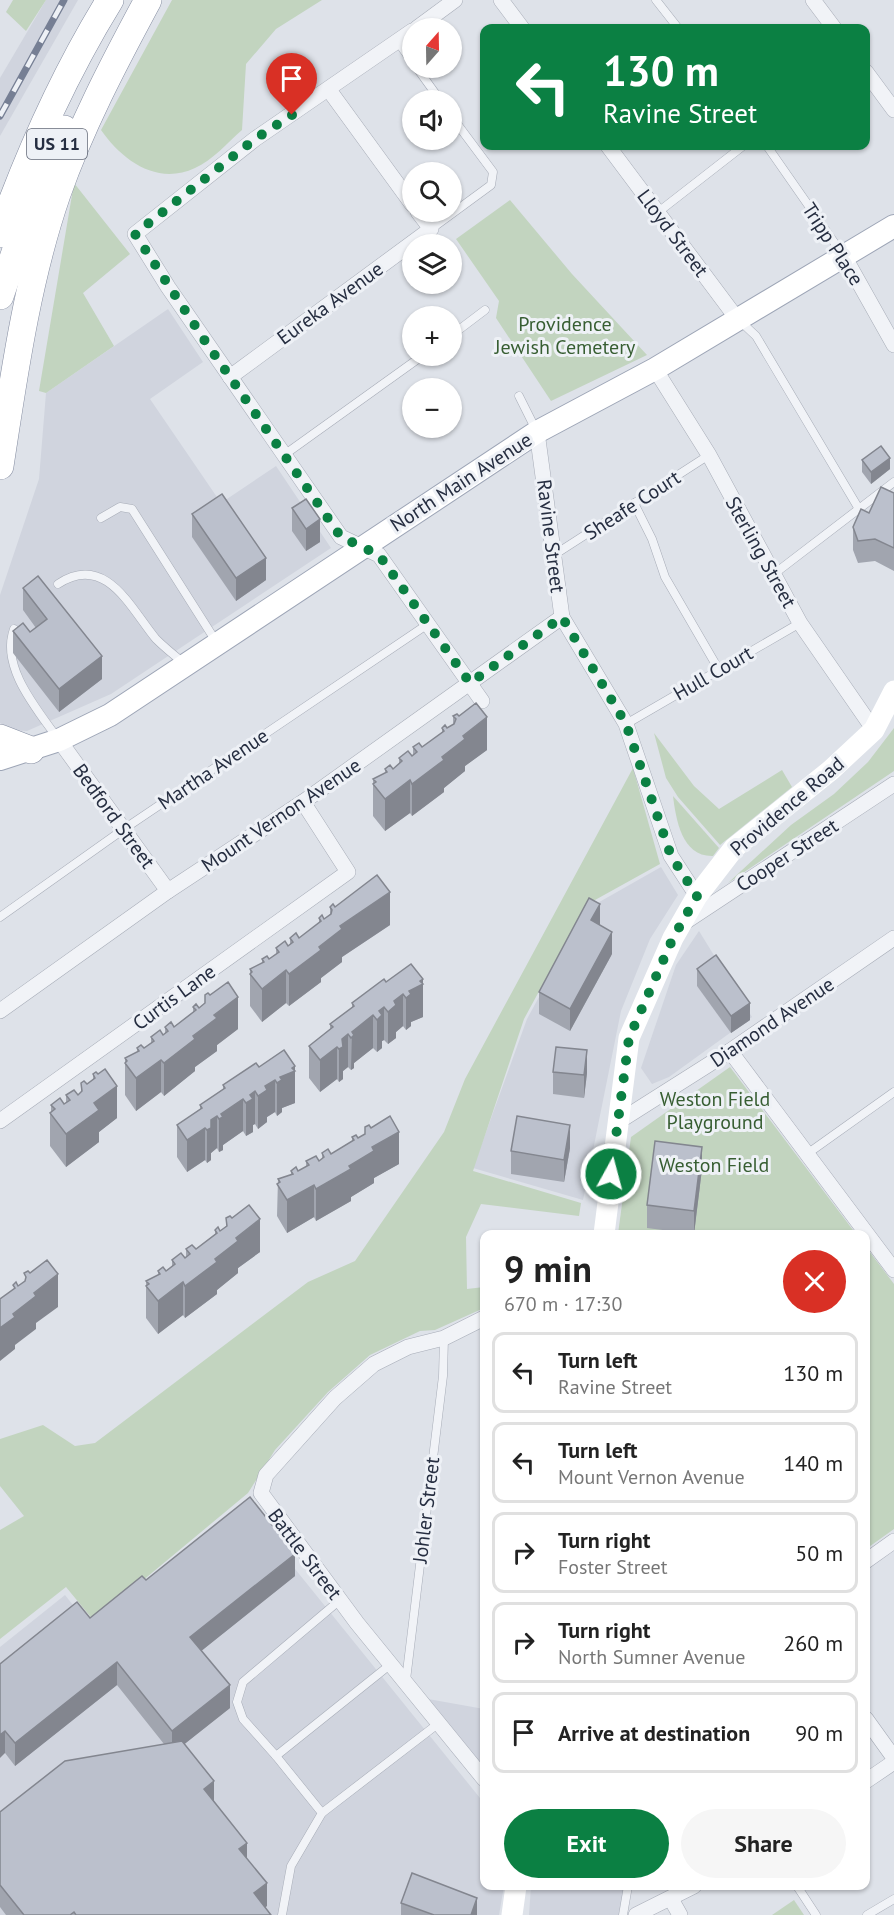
<!DOCTYPE html>
<html lang="en">
<head>
<meta charset="utf-8">
<style>
  :root { --surface:#fff; --page:#f6f6f6; --text:#222; --muted:#767676; --line:#e0e0e0; --accent:#0b8043 }
  body { margin:0; font-family:"PT Sans",sans-serif; background:var(--page); color:var(--text); height:100vh; display:flex; flex-direction:column; font-size:22px; white-space:nowrap }
  * { box-sizing:border-box; margin:0 }
  p { font-size:20px; color:var(--muted) }
  .icon { flex:none; width:33px; height:33px; fill:none; stroke:currentColor; stroke-width:2; stroke-linecap:round; stroke-linejoin:round }
  .map { position:relative; flex:1; overflow:hidden }
  .drawer { position:absolute; left:480px; top:1230px; width:390px; height:660px; display:flex; flex-direction:column; background:var(--surface); border-radius:12px; box-shadow:0 2px 4px #0004 }
  .drawer>* { flex:none }
  .guide { position:absolute; left:480px; top:24px; width:390px; height:126px; border-radius:12px; box-shadow:0 2px 4px #0004; background:#0b8043; color:#fff; overflow:hidden }
  .needle { width:39px; rotate:20deg }
  .controls { position:absolute; left:402px; top:18px; display:grid; gap:12px }
  .controls a { display:grid; place-items:center; width:60px; height:60px; border-radius:50%; background:var(--surface); box-shadow:0 2px 4px #0004; font-size:30px }
  .pin { position:absolute; display:grid; place-items:center; width:51px; height:51px; color:#fff; margin:-62px -26px; border-radius:50% 50% 50% 0; rotate:-45deg; box-shadow:0 0 6px #0007 }
  .pin .icon { rotate:45deg }
  .me { position:absolute; width:66px; margin:-33px; rotate:7deg; stroke-linejoin:round; filter:drop-shadow(0 0 4px #0008) }
  .turn { display:flex; align-items:center; gap:21px; height:126px; padding:0 24px; font-size:27px }
  .turn .icon { width:78px; height:78px; stroke-width:2.5 }
  .turn b { display:block; font-size:42px; line-height:51px }
  .round { display:grid; place-items:center; flex:none; width:63px; height:63px; border-radius:32px; background:var(--page) }
  .overview { display:flex; align-items:center; justify-content:space-between; height:102px; padding:0 24px }
  h1 { font-size:36px; font-weight:700; line-height:45px }
  .primary-button { display:flex; gap:12px; margin-top:auto; padding:12px 24px }
  .primary-button a { flex:1; height:69px; border-radius:36px; background:var(--accent); color:#fff; font-size:24px; font-weight:700; line-height:69px; text-align:center }
  .primary-button a+a { background:var(--page); color:var(--text) }
  ul { padding:0; list-style:none }
  li { display:flex; align-items:center; gap:18px; height:81px; margin:0 12px 9px; padding:0 12px; border:3px solid var(--line); border-radius:12px }
  li div { flex:1 }
  li b { display:block; font-size:22px }
  li em { font-style:normal }
  .map>svg:first-child { display:block }
</style>
</head>
<body>
<div class="map">
<svg width="894" height="1915" viewBox="0 0 894 1915">
  <rect width="100%" height="100%" fill="#dee2e9"/>
  <g fill="#d0d4de">
    <path d="M46,0h32l-78,136v-58z"/>
    <path d="M168,309l35,53 -53,37 71,104 55,-37 55,82 -220,146 -84,37 -15,-1 -12,-7v-128l39,-116 7,-86z"/>
    <path d="M661,867l17,28 -28,44 -29,72 -38,189 -110,-32 54,-149 60,-110z"/>
    <path d="M699,931l53,86 -83,60 -17,7 -11,-16 35,-103z"/>
    <path d="M245,1507l239,296v83h20l-5,29h-499v-268l65,-52 27,34z"/>
    <path d="M428,1699l56,10v62z"/>
    <path d="M531,1886h94l-4,29h-92z"/>
  </g>
  <g fill="#c2d4bf">
    <path d="M13,0h33l-20,31 -20,-19z"/>
    <path d="M172,0h150l-46,29 -30,35 -4,66c-14,12 -30,31 -47,38 -38,18 -73,-8 -94,-38z"/>
    <path d="M74,183l56,71 -47,39 31,53 -68,47 -7,-2z"/>
    <path d="M510,200l62,74 75,81 -96,46 -55,-83 3,-17 -43,-62z"/>
    <path d="M894,728v43l-166,112 63,-58 43,-31 34,-32z"/>
    <path d="M654,733l40,53 25,23 63,-39 10,17 -72,58 -42,-48 -12,-19z"/>
    <path d="M633,768l27,96 -74,41 -62,114 -51,152 108,32 -2,13 -98,-12 -15,33 1,52 17,-2v21l-49,22 -15,1 -50,24 -42,37 -53,58 -27,43 -154,128 -28,-34 -66,52v-109l24,-14 -24,-30v-47l43,-14 32,21 20,-3 213,-161 47,-21 89,-129 21,-53z"/>
    <path d="M673,796l46,52 -6,8c-31,1 -37,-36 -40,-60z"/>
    <path d="M730,1067l126,167h-238l13,-97z"/>
    <path d="M866,1247l28,37v245l-28,20z"/>
    <path d="M794,1900l10,15h-32z"/>
  </g>
  <g fill="none" stroke-linecap="round" stroke-linejoin="round">
    <defs>
      <g id="service">
        <path d="M656,0l22,28"/>
        <path d="M398,42l14,20"/>
        <path d="M417,68l23,32"/>
        <path d="M767,146l76,109"/>
        <path d="M657,213l86,-67"/>
        <path d="M431,229l60,-44 2,-13 -41,-55"/>
        <path d="M740,321l16,15 103,173"/>
        <path d="M452,335l33,-25"/>
        <path d="M519,396l17,34"/>
        <path d="M284,455l138,-99"/>
        <path d="M634,503l18,36 13,38 54,93"/>
        <path d="M101,518l19,-11 12,2 85,134"/>
        <path d="M554,555l155,-100"/>
        <path d="M774,574l120,-92"/>
        <path d="M58,584c48,-32 73,25 98,55 9,9 19,17 29,25"/>
        <path d="M14,629c-14,38 23,80 44,110"/>
        <path d="M626,724l174,-101"/>
        <path d="M0,917l124,-88 304,-205"/>
        <path d="M807,1154l87,-62"/>
        <path d="M340,1600l-97,82 -6,20 6,17 33,37 115,-92"/>
        <path d="M406,1680l37,-304 1,-38"/>
        <path d="M276,1756l46,57"/>
        <path d="M797,1886l19,29"/>
        <path d="M282,1915l9,-49 31,-53 117,-90"/>
        <path d="M623,1915l5,-29"/>
        <path d="M867,1915l27,-16"/>
      </g>
      <g id="minor">
        <path d="M501,0l21,28"/>
        <path d="M813,0l21,28"/>
        <path d="M417,28l38,-28"/>
        <path d="M412,31l-157,108 -120,95 33,53 173,250 38,18 103,146"/>
        <path d="M866,72l28,38"/>
        <path d="M329,90l83,114"/>
        <path d="M608,146l130,174"/>
        <path d="M844,256l50,89"/>
        <path d="M655,369l54,86 91,168 74,107"/>
        <path d="M230,377l201,-148 -13,-17"/>
        <path d="M537,432l25,185 64,107 45,132 26,40"/>
        <path d="M59,740l109,151"/>
        <path d="M682,924l212,-140"/>
        <path d="M0,1011l168,-120 135,-89 259,-185"/>
        <path d="M730,1051l164,219"/>
        <path d="M0,1121l348,-249 -45,-70"/>
        <path d="M618,1122l112,-71 164,-113"/>
        <path d="M484,1318l-40,20 -36,9 -34,17 -39,34 -69,77 -5,18 96,130 127,156"/>
        <path d="M866,1561l28,-20"/>
        <path d="M866,1719l28,39"/>
        <path d="M866,1781l28,-19"/>
        <path d="M671,1899l9,16"/>
        <path d="M636,1915l58,-29"/>
      </g>
      <path id="primary" d="M0,759l59,-19 51,-25 427,-283 118,-63 239,-143"/>
      <g id="motorway">
        <path d="M0,234c29,-81 65,-161 110,-234"/>
        <path d="M0,296l30,-87 34,-80"/>
        <path d="M0,466c14,-91 27,-185 57,-272 24,-68 57,-131 91,-194"/>
        <path d="M0,738l31,12"/>
      </g>
    </defs>
    <use href="#service" stroke="#a7acb7" stroke-width="9"/>
    <use href="#minor" stroke="#a7acb7" stroke-width="16"/>
    <use href="#primary" stroke="#9da5b6" stroke-width="24"/>
    <use href="#motorway" stroke="#858da1" stroke-width="28"/>
    <use href="#service" stroke="#f1f3f7" stroke-width="8"/>
    <use href="#minor" stroke="#f1f3f7" stroke-width="15"/>
    <g stroke="#fff" stroke-width="21">
      <path d="M604,1234l25,-196 44,-100 24,-42 37,-48 97,-78 43,-40 20,-39"/>
      <path d="M512,1915l4,-29"/>
    </g>
    <use href="#primary" stroke="#fff" stroke-width="22"/>
    <use href="#motorway" stroke="#fff" stroke-width="27"/>
    <defs>
      <path id="rail" d="M0,116l64,-116"/>
    </defs>
    <use href="#rail" stroke="#767f94" stroke-width="7"/>
    <use href="#rail" stroke="#eef1f6" stroke-width="4.5" stroke-dasharray="14" stroke-linecap="butt"/>
  </g>
  <g fill="#a1a5af">
    <path d="M862,460l28,9 -19,15 -9,-12z"/>
    <path d="M894,493v78l-19,-10 -17,2 -5,-13v-23l16,-14z"/>
    <path d="M292,508l28,34 -14,9 -14,-20z"/>
    <path d="M192,514l74,66 -30,21 -44,-64z"/>
    <path d="M23,588l79,91 -43,33 -46,-59v-22l17,1 6,-4 -13,-18z"/>
    <path d="M453,716l34,34 -22,16v5l-21,17v4l-32,24 -2,-3 -25,18 -12,-15v-37l12,-6v-4h8l6,-5v-6l13,-2 1,-2v-7h9l20,-14v-5h5l6,-4z"/>
    <path d="M330,907h5l55,18 -48,32v5l-21,16v4l-32,24 -3,-3 -24,19 -12,-16v-37l12,-6v-4h7l7,-5v-6l14,-3v-7h9l20,-15v-5l5,1 6,-5z"/>
    <path d="M612,954l-42,77 -31,-17v-22z"/>
    <path d="M697,969l53,51 -19,13 -34,-47z"/>
    <path d="M423,979v38l-12,5v4l-5,4 -3,-4 -7,6v6l-8,6 -4,-4 -2,1v7l-5,4 -4,-4 -19,15v5l-3,2 -3,-3 -5,4v8l-4,3 -2,-3 -17,13 -11,-14v-32l21,-17v-5l22,-16v-5l34,-21z"/>
    <path d="M205,995l33,34 -21,16v6l-22,16v4l-31,25 -3,-4 -25,19 -11,-16v-37l12,-6v-4h7l7,-5v-6l12,-2 2,-1v-7h9l19,-15v-5l6,1 6,-4z"/>
    <path d="M295,1066v37l-13,5v4l-5,4 -2,-4 -8,5v5l-9,7 -3,-5 -2,1v7l-7,4 -3,-5 -20,14v5l-4,2 -2,-4 -6,5v7l-4,3 -2,-3 -18,12 -10,-15v-32l23,-16v-4l23,-16v-4l36,-18z"/>
    <path d="M96,1072l21,46 -18,14v10l-33,25 -16,-21v-33l1,-1v-7l13,-1 2,-1v-8h12l3,-3v-9l6,1 6,-4v-6z"/>
    <path d="M553,1072l34,1 -3,25 -31,-4z"/>
    <path d="M352,1137l6,1 41,26 -25,14v5l-23,14v4l-35,20 -2,-4 -27,16 -10,-17 1,-37 13,-4v-4h7l8,-4v-6h13l3,-2v-6l9,1 21,-13z"/>
    <path d="M570,1148l-6,34 -53,-8v-23z"/>
    <path d="M702,1169l-8,65 -47,-6v-23z"/>
    <path d="M226,1218l34,34 -22,16v5l-21,17v4l-32,24 -2,-3 -25,19 -12,-16v-37l12,-6v-4h8l6,-5v-6l13,-2 1,-2v-7h10l19,-15v-4l5,1 6,-5z"/>
    <path d="M295,1576l-94,75 29,57 -46,36 30,58 33,57 20,47 -2,1 6,8h-265l-6,-8v-95l164,-68 -47,-59 -102,81 -10,-13 -5,-89 90,-46 56,-38z"/>
    <path d="M401,1903l76,12h-76z"/>
  </g>
  <g fill="#83868f">
    <path d="M890,458v11l-19,15v-12z"/>
    <path d="M320,519v23l-14,9v-22z"/>
    <path d="M266,558v22l-30,21v-23z"/>
    <path d="M102,656v23l-43,33v-23z"/>
    <path d="M487,717v33l-22,16v5l-21,17v4l-32,24v-32l51,-48z"/>
    <path d="M410,780v33l-25,18v-32z"/>
    <path d="M390,892v33l-48,32v5l-21,16v4l-32,24v-32l30,-27 21,-21z"/>
    <path d="M600,904v23l-9,-7z"/>
    <path d="M612,932v22l-42,77v-22z"/>
    <path d="M286,970v33l-24,19v-33z"/>
    <path d="M423,979v38l-12,5v4l-5,4v-32l3,-7z"/>
    <path d="M403,994v32l-7,6v6l-8,6v-32l6,-11z"/>
    <path d="M238,997v32l-21,16v6l-22,16v4l-31,25v-33l29,-27 21,-21z"/>
    <path d="M750,1003v17l-19,13v-17z"/>
    <path d="M384,1007v33l-2,1v7l-5,4v-32l2,-9z"/>
    <path d="M373,1015v33l-19,15v5l-3,2 1,-38z"/>
    <path d="M348,1034v33l-5,4v8l-4,3v-33l3,-10z"/>
    <path d="M337,1047v32l-17,13v-32z"/>
    <path d="M587,1050v23l-3,25v-23z"/>
    <path d="M161,1060v32l-25,19v-33z"/>
    <path d="M295,1066v37l-13,5v4l-5,4v-33l3,-6z"/>
    <path d="M275,1080v32l-8,5v5l-9,7v-33l7,-10z"/>
    <path d="M117,1086v32l-18,14v10l-33,25v-33l28,-31z"/>
    <path d="M255,1091v33l-2,1v7l-7,4v-33l4,-8z"/>
    <path d="M243,1099v32l-20,14v5l-4,2v-33l2,-5z"/>
    <path d="M217,1116v32l-6,5v7l-4,3v-33l4,-10z"/>
    <path d="M570,1125v23l-6,34v-22z"/>
    <path d="M205,1128v32l-18,12v-32z"/>
    <path d="M399,1132v32l-25,14v5l-23,14v4l-35,20v-32l33,-23 23,-19z"/>
    <path d="M702,1147v22l-8,65v-23z"/>
    <path d="M314,1185v32l-27,16v-33z"/>
    <path d="M260,1219v33l-22,16v5l-21,17v4l-32,24v-32l51,-48z"/>
    <path d="M58,1274v33l-22,16v6l-21,16v4l-15,12v-33l34,-35z"/>
    <path d="M183,1282v33l-25,19v-33z"/>
    <path d="M295,1554v22l-105,84v-23z"/>
    <path d="M117,1662v23l-102,81v-23z"/>
    <path d="M230,1685v23l-58,46v-23z"/>
    <path d="M5,1731v22l-5,5v-23z"/>
    <path d="M214,1781v23l-10,-15z"/>
    <path d="M247,1843v22l-8,-16z"/>
    <path d="M267,1883v23l-12,9 -1,-22z"/>
    <path d="M477,1898v17h-6z"/>
  </g>
  <g fill="#bbc0cc" stroke="#83868f" stroke-width="1.5">
    <path d="M881,446l9,12 -19,14 -9,-12z"/>
    <path d="M881,487l13,6v55l-19,-9 -17,2 -5,-14 8,-18 8,4z"/>
    <path d="M222,494l44,64 -30,20 -44,-64z"/>
    <path d="M306,499l14,20 -14,10 -14,-21z"/>
    <path d="M38,576l64,80 -43,33 -46,-58 10,-8 7,9 17,-13 -24,-31z"/>
    <path d="M476,703l11,14 -24,19 2,3 -23,18 2,3 -32,24 -2,-4 -25,19 -12,-15 3,-2 -3,-3 14,-7 -2,-3 5,-4 3,4 9,-8 -3,-3 9,-7 4,5 5,-4 -4,-5 6,-4 3,4 22,-16 -2,-3 3,-3 2,3 7,-4 2,-5 -3,-3 4,-2 2,2z"/>
    <path d="M377,875l13,17 -50,34 2,3 -23,18 2,3 -32,24 -3,-4 -24,19 -12,-15 2,-2 -2,-3 14,-7 -2,-3 5,-3 2,3 10,-7 -3,-4 9,-7 3,5 5,-4 -3,-4 6,-5 3,5 22,-17 -2,-3 3,-3 2,4 7,-5 1,-4 -2,-3 3,-3 2,3z"/>
    <path d="M589,898l11,6 -9,16 21,12 -42,77 -31,-17z"/>
    <path d="M716,955l34,48 -19,13 -34,-47z"/>
    <path d="M411,964l12,15 -3,2 3,3 -14,7 2,3 -5,4 -3,-4 -9,7 2,4 -8,7 -4,-5 -5,4 3,4 -5,5 -4,-5 -21,17 2,3 -3,3 -3,-4 -6,5 1,8 -4,2 -2,-2 -17,13 -11,-14 24,-19 -3,-3 24,-18 -2,-3 32,-24 2,3z"/>
    <path d="M228,982l10,15 -24,18 3,3 -24,18 2,3 -31,24 -3,-3 -25,18 -11,-15 2,-2 -2,-3 14,-7 -2,-3 4,-3 3,3 10,-7 -3,-4 9,-7 3,5 5,-4 -3,-4 6,-5 3,5 22,-17 -3,-3 3,-3 3,4 6,-5v-8l3,-2 2,2z"/>
    <path d="M556,1047l31,3 -3,25 -31,-3z"/>
    <path d="M284,1050l11,16 -3,2 3,3 -15,6 2,3 -5,3 -2,-3 -10,6 2,4 -9,6 -3,-5 -5,4 3,4 -7,4 -3,-4 -22,15 2,3 -4,2 -2,-3 -6,4v8l-4,2 -2,-2 -18,12 -10,-15 25,-17 -2,-3 25,-17 -2,-3 33,-22 3,4z"/>
    <path d="M105,1069l12,17 -23,17 5,7 -33,24 -16,-21 5,-4 -4,-4 9,-7 4,6 6,-4 -4,-5 8,-5 4,5 4,-4 -1,-8 3,-2 3,3 8,-6 -2,-4 3,-2 2,2z"/>
    <path d="M390,1116l9,16 -27,15 2,4 -25,15 2,3 -35,20 -2,-4 -27,15 -10,-16 3,-2 -2,-3 15,-5 -2,-3 5,-4 2,4 11,-6 -3,-4 10,-5 3,5 5,-4 -2,-4 6,-4 3,5 23,-14 -2,-3 4,-2 2,3 7,-4v-7l4,-2 2,3z"/>
    <path d="M517,1116l53,9 -6,35 -53,-9z"/>
    <path d="M655,1141l47,6 -8,64 -47,-6z"/>
    <path d="M249,1205l11,14 -24,19 2,3 -23,18 2,3 -32,24 -2,-4 -25,19 -12,-15 3,-2 -3,-3 14,-7 -2,-3 5,-4 3,4 9,-7 -3,-4 9,-7 4,5 5,-4 -4,-5 6,-4 4,4 21,-16 -2,-3 3,-3 2,4 7,-5 -1,-8 4,-2 2,2z"/>
    <path d="M47,1260l11,14 -24,19 2,3 -23,18 2,3 -15,11v-29l15,-11 -2,-3 3,-3 2,4 7,-5 1,-4 -2,-4 4,-2 2,2z"/>
    <path d="M250,1497l45,57 -105,83 40,48 -58,46 -55,-69 -102,81 -10,-12 -5,4v-71l77,-62 13,16 52,-42 4,4z"/>
    <path d="M182,1741l32,40 -10,8 43,54 -8,6 28,34 -13,10 17,22h-195l-2,-3 -4,3h-46l-24,-30v-73l65,-51z"/>
    <path d="M412,1873l65,25 -6,17h-37l-33,-12z"/>
  </g>
  <g fill="none" stroke-linecap="round" stroke-linejoin="round">
    <path stroke="#0b8043" stroke-width="10" stroke-dasharray="0 18" d="M292,115l-37,24 -120,95 70,107 136,196 38,18 91,128 92,-66 64,107 45,132 26,40 -24,42 -44,100 -18,136"/>
  </g>
  <g text-anchor="middle" stroke-width="6" stroke-linejoin="round" paint-order="stroke">
    <rect fill="#eef1f6" stroke="#626877" stroke-width="1.5" x="27" y="129" width="60" height="30" rx="4.5"/>
    <g font-size="18" font-weight="bold" fill="#262e41">
      <text x="57" y="150">US 11</text>
    </g>
    <g font-size="20" fill="#262e41" stroke="#eef1f6">
      <text transform="translate(673 233) rotate(53)" y="7">Lloyd Street</text>
      <text transform="translate(833 244) rotate(57)" y="7">Tripp Place</text>
      <text transform="translate(330 303) rotate(-36)" y="7">Eureka Avenue</text>
      <text transform="translate(461 482) rotate(-33)" y="7">North Main Avenue</text>
      <text transform="translate(632 505) rotate(-33)" y="7">Sheafe Court</text>
      <text transform="translate(551 536) rotate(83)" y="7">Ravine Street</text>
      <text transform="translate(761 552) rotate(61)" y="7">Sterling Street</text>
      <text transform="translate(713 673) rotate(-30)" y="7">Hull Court</text>
      <text transform="translate(213 769) rotate(-34)" y="7">Martha Avenue</text>
      <text transform="translate(787 806) rotate(-40)" y="7">Providence Road</text>
      <text transform="translate(281 815) rotate(-34)" y="7">Mount Vernon Avenue</text>
      <text transform="translate(114 816) rotate(54)" y="7">Bedford Street</text>
      <text transform="translate(787 855) rotate(-33)" y="7">Cooper Street</text>
      <text transform="translate(174 997) rotate(-36)" y="7">Curtis Lane</text>
      <text transform="translate(772 1022) rotate(-34)" y="7">Diamond Avenue</text>
      <text transform="translate(426 1510) rotate(-83)" y="7">Johler Street</text>
      <text transform="translate(305 1554) rotate(53)" y="7">Battle Street</text>
    </g>
    <g font-size="20" fill="#375e32" stroke="#eef1f6">
      <text x="565" y="331">Providence<tspan x="565" dy="23">Jewish Cemetery</tspan></text>
      <text x="715" y="1106">Weston Field<tspan x="715" dy="23">Playground</tspan></text>
      <text x="714" y="1172">Weston Field</text>
    </g>
  </g>
</svg>
<div class="controls">
<a><svg class="needle" viewBox="-14 -14 28 28"><path d="M0-13l5 13h-10z" fill="#e53935"/><path d="M0 13l5-13h-10z" fill="#767676"/></svg></a>
<a><svg class="icon" aria-label="sound" viewBox="0 0 24 24"><path d="M4 9h4l5-4v14l-5-4H4zM17 9q2 3 0 6"/></svg></a>
<a><svg class="icon" aria-label="search" viewBox="0 0 24 24"><circle cx="10" cy="10" r="6"/><path d="M15 15l6 6"/></svg></a>
<a><svg class="icon" aria-label="layers" viewBox="0 0 24 24"><path d="M12 4l9 5-9 5-9-5zM3 14l9 5 9-5"/></svg></a>
<a>+</a>
<a>−</a>
</div>
<div class="pin" style="left:292px;top:115px;background:#d93025"><svg class="icon" aria-label="arrive" viewBox="0 0 24 24"><path d="M6 21V4h12l-3 4 3 4H6"/></svg></div>
<svg class="me" style="left:611px;top:1174px" viewBox="-20 -20 40 40"><circle r="17" fill="#0b8043" stroke="#fff" stroke-width="3"/><path d="M0-11L8 9 0 5-8 9z" fill="#fff"/></svg>
<div class="guide">
<div class="turn"><svg class="icon" aria-label="left" viewBox="0 0 24 24"><path d="M17 20v-9H6M10 6l-5 5 5 5"/></svg><div><b>130 m</b>Ravine Street</div></div>
</div>
<section class="drawer">
<div class="overview"><div><h1>9 min</h1><p>670 m · 17:30</p></div><a class="round" style="background:#d93025;color:#fff"><svg class="icon" aria-label="close" viewBox="0 0 24 24"><path d="M6 6l12 12M18 6L6 18"/></svg></a></div>
<ul>
<li><svg class="icon" aria-label="left" viewBox="0 0 24 24"><path d="M17 20v-9H6M10 6l-5 5 5 5"/></svg><div><b>Turn left</b><p>Ravine Street</p></div><em>130 m</em></li>
<li><svg class="icon" aria-label="left" viewBox="0 0 24 24"><path d="M17 20v-9H6M10 6l-5 5 5 5"/></svg><div><b>Turn left</b><p>Mount Vernon Avenue</p></div><em>140 m</em></li>
<li><svg class="icon" aria-label="right" viewBox="0 0 24 24"><path d="M7 20v-9h11M14 6l5 5-5 5"/></svg><div><b>Turn right</b><p>Foster Street</p></div><em>50 m</em></li>
<li><svg class="icon" aria-label="right" viewBox="0 0 24 24"><path d="M7 20v-9h11M14 6l5 5-5 5"/></svg><div><b>Turn right</b><p>North Sumner Avenue</p></div><em>260 m</em></li>
<li><svg class="icon" aria-label="arrive" viewBox="0 0 24 24"><path d="M6 21V4h12l-3 4 3 4H6"/></svg><div><b>Arrive at destination</b></div><em>90 m</em></li>
</ul>
<div class="primary-button"><a>Exit</a><a>Share</a></div>
</section>
</div>
</body>
</html>
